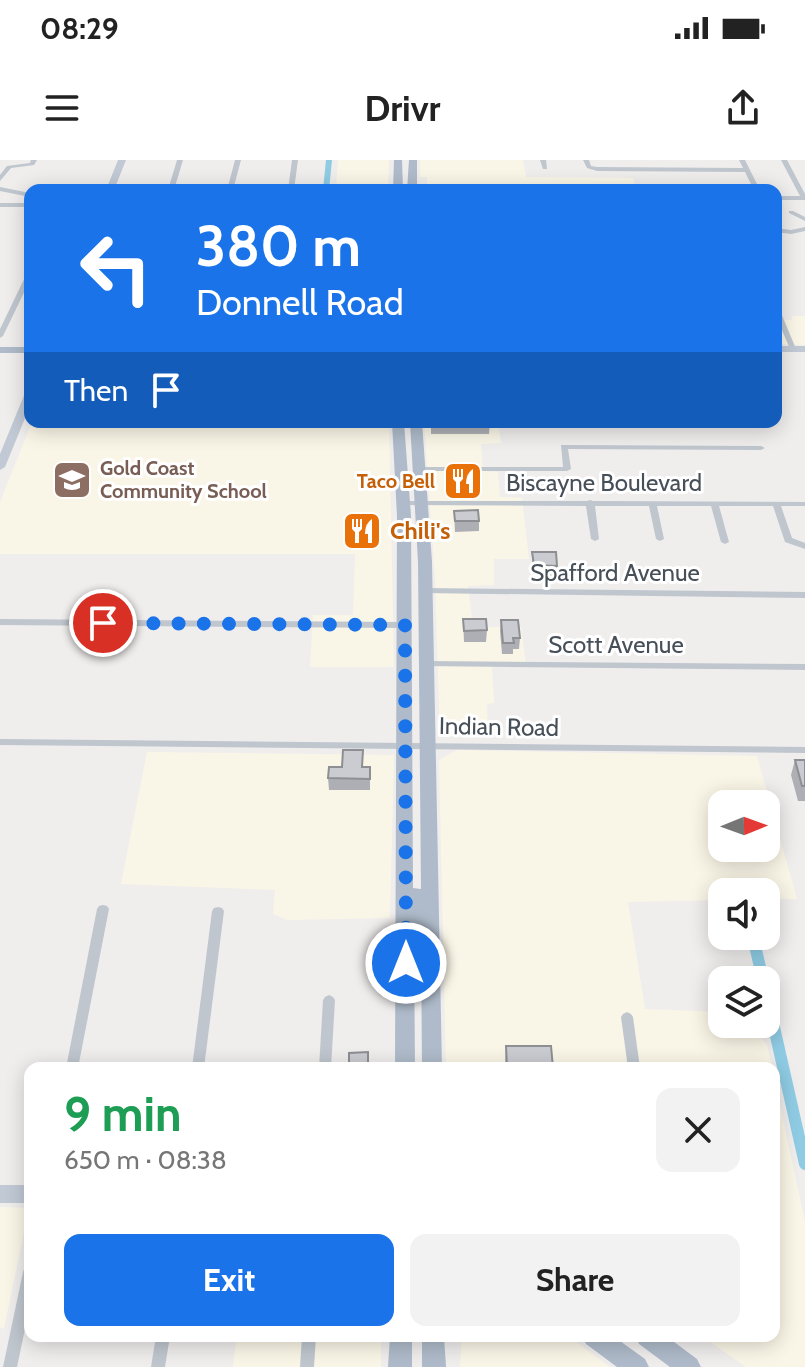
<!DOCTYPE html>
<html lang="en">
<head>
<meta charset="utf-8">
<style>
  :root { --surface:#fff; --page:#f2f2f2; --text:#222; --muted:#767676; --accent:#1a73e8 }
  body { margin:0; font-family:Cabin,sans-serif; background:var(--page); color:var(--text); height:100vh; display:flex; flex-direction:column; font-size:30px; white-space:nowrap }
  * { box-sizing:border-box; margin:0 }
  p { font-size:26px; color:var(--muted) }
  .icon { flex:none; width:44px; height:44px; fill:none; stroke:currentColor; stroke-width:2; stroke-linecap:round; stroke-linejoin:round }
  .map { position:relative; flex:1; overflow:hidden }
  .drawer { position:absolute; left:24px; top:902px; width:756px; height:280px; display:flex; flex-direction:column; background:var(--surface); border-radius:16px; box-shadow:0 4px 20px #0003 }
  .drawer>* { flex:none }
  .top-card { position:absolute; left:24px; top:24px; width:758px; height:244px; border-radius:16px; box-shadow:0 4px 20px #0003; background:#1a73e8; color:#fff; overflow:hidden }
  .needle { width:52px; rotate:89deg }
  .fabs { position:absolute; left:708px; top:630px; display:grid; gap:16px }
  .fabs a { display:grid; place-items:center; width:72px; height:72px; border-radius:16px; background:var(--surface); box-shadow:0 4px 20px #0003; font-size:40px }
  .pin { position:absolute; display:grid; place-items:center; width:68px; height:68px; color:#fff; margin:-34px; border:4px solid #fff; border-radius:50%; box-shadow:0 2px 8px #0007 }
  .me { position:absolute; width:88px; margin:-44px; rotate:0deg; stroke-linejoin:round; filter:drop-shadow(0 0 6px #0008) }
  .turn { display:flex; align-items:center; gap:28px; height:168px; padding:0 40px; font-size:36px }
  .turn .icon { width:104px; height:104px; stroke-width:2.5 }
  .turn b { display:block; font-size:56px; line-height:68px }
  .then { display:flex; align-items:center; height:76px; padding:0 40px; background:#0003; gap:16px; font-size:30px }
  .round { display:grid; place-items:center; flex:none; width:84px; height:84px; border-radius:16px; background:var(--page) }
  .summary { display:flex; align-items:center; justify-content:space-between; height:136px; padding:0 40px }
  h1 { font-size:48px; font-weight:700; line-height:60px; color:#1e9e55 }
  .cta { display:flex; gap:16px; margin-top:auto; padding:16px 40px }
  .cta a { flex:1; height:92px; border-radius:16px; background:var(--accent); color:#fff; font-size:32px; font-weight:700; line-height:92px; text-align:center }
  .cta a+a { background:var(--page); color:var(--text) }
  .status { display:flex; justify-content:space-between; align-items:center; height:56px; padding:0 40px; background:var(--surface); direction:ltr }
  .status svg { height:22px; fill:currentColor }
  header { display:flex; justify-content:space-between; align-items:center; height:104px; padding:0 40px; background:var(--surface); font-size:36px; font-weight:700 }
  .map>svg:first-child { display:block }
</style>
</head>
<body>
<div class="status"><b>08:29</b><svg viewBox="0 0 49 12"><path d="M0 12V9h3v3zM5 12V6h3v6zM10 12V3h3v9zM15 12V0h3v12zM26 1h20v11H26zM47 4h2v5h-2z"/></svg></div>
<header><svg class="icon" aria-label="menu" viewBox="0 0 24 24"><path d="M4 6h16M4 12h16M4 18h16"/></svg>Drivr<svg class="icon" aria-label="share" viewBox="0 0 24 24"><path d="M12 15V3M7 8l5-5 5 5M5 13v7h14v-7"/></svg></header>
<div class="map">
<svg width="805" height="1207" viewBox="0 0 805 1207">
  <rect width="100%" height="100%" fill="#f0eded"/>
  <g fill="#faf6e7" fill-rule="evenodd">
    <path d="M338,0h51l-1,30h-52z"/>
    <path d="M420,0h103l3,17 107,1 3,12h-209v-13h-7z"/>
    <path d="M791,156h14v29l-29,-1v-24h16z"/>
    <path d="M32,262h357l5,245h-84l3,-52h40l2,-61h-355v-52z"/>
    <path d="M424,262h74l3,21 -20,1 2,27 15,1 2,25 22,1 7,61h-35v26l-26,1 5,41h48l5,40h-34l2,36 -7,1 1,32h-48l-5,-159z"/>
    <path d="M457,590l300,6 40,143h-31v-7h-44v8l-94,2 17,107 77,3v12h24l21,20 5,24h-326l-7,-308zM722,644h44v44h-44z"/>
    <path d="M147,592l247,3 -4,163 -103,2 -14,-6 2,-24 -154,-6z"/>
    <path d="M774,917l31,145v145h-59l-44,-31h72z"/>
    <path d="M0,1047l29,1 -25,120h-4z"/>
    <path d="M171,1176h210v31h-148l3,-26h-65z"/>
    <path d="M462,1176h106l42,31h-150z"/>
  </g>
  <g fill="none" stroke-linecap="round" stroke-linejoin="round">
    <path stroke="#8fcce4" stroke-width="6" d="M326,30l3,-30"/>
    <g stroke="#8fcce4" stroke-width="12">
      <path d="M756,790l7,30"/>
      <path d="M766,832l39,172"/>
    </g>
    <g fill="#bfc6ce" fill-rule="evenodd">
      <path d="M31,0h6l-3,5 -23,3 -11,13v-6l7,-9 23,-3z"/>
      <path d="M177,0h6l-9,30h-6z"/>
      <path d="M235,0h6l-8,30h-6z"/>
      <path d="M292,0h6l-4,30h-6z"/>
      <path d="M540,0h6l1,9h-4z"/>
      <path d="M583,0h6l2,6 6,1 146,1 -4,-8h6l15,30h-6l-9,-18 -148,-1 -10,-3z"/>
      <path d="M781,0h6l18,34v6h-29v-4h24z"/>
      <path d="M0,27l30,6v4l-30,-6z"/>
      <rect x="0" y="43" width="30" height="4"/>
      <path d="M789,51h4l12,6v4l-16,-8z"/>
      <path d="M805,67v4l-14,3 -15,-2v-4l15,2z"/>
      <path d="M30,111v9l-27,56 -3,2v-9l27,-56z"/>
      <path d="M776,146l3,2 17,41 -1,1 -5,-1 -14,-33z"/>
      <path d="M561,285l200,1 4,2 -4,2 -193,-1 3,20 -4,2h-148l-4,-2 4,-2h144z"/>
      <path d="M590,340l3,1 212,1v4h-24l11,32 13,5v6l-20,-7 -12,-36h-54l10,36 -4,2 -4,-2 -10,-36h-54l7,33 -4,2 -4,-2 -7,-33h-54l4,33 -4,2 -4,-2 -5,-33 -183,-1 -4,-2 4,-2h184z"/>
      <path d="M425,428l380,4v6l-383,-5 -1,-2z"/>
      <path d="M0,459l405,3 4,3 -4,3 -405,-3z"/>
      <path d="M427,501l378,3v6l-381,-4 -2,-2z"/>
      <path d="M0,579l805,8v6l-805,-8z"/>
      <path d="M103,745l4,1 2,3 -31,159h-12l31,-159 2,-3z"/>
      <path d="M218,747l4,1 2,3 -20,157h-12l20,-157 2,-3z"/>
      <path d="M329,835l4,2 2,3 -4,68h-12l4,-68 2,-3z"/>
      <path d="M627,852l4,2 2,3 7,51h-12l-7,-51 2,-3z"/>
      <path d="M30,1105v40l-13,62h-14l20,-95 2,-5z"/>
      <path d="M156,1176h14l-5,31h-14z"/>
      <path d="M302,1176h14l-2,31h-14z"/>
    </g>
    <g fill="#c1c9d5" fill-rule="evenodd">
      <path d="M118,0h8l-12,30h-8z"/>
      <rect x="776" y="186" width="29" height="6"/>
      <path d="M30,230v16l-25,61 -5,3v-16l25,-61z"/>
      <rect x="0" y="1025" width="30" height="18"/>
    </g>
    <g fill="#afbbca" fill-rule="evenodd">
      <path d="M394,0h8l1,30h-10z"/>
      <path d="M409,0h8v30h-10z"/>
      <rect x="0" y="187" width="30" height="6"/>
      <path d="M392,262h12l7,94 2,372 8,1 -3,-327 -8,-140h12l10,140 10,506h-20l-1,-119 -7,-6 1,125h-20l2,-552z"/>
      <path d="M390,1176h22v31h-24z"/>
      <path d="M422,1176h22l2,31h-24z"/>
      <path d="M583,1176h30l32,23 4,8h-32l-31,-23z"/>
      <path d="M636,1176h30l31,23 4,8h-31l-31,-23z"/>
    </g>
  </g>
  <g fill="#aeafb4">
    <path d="M431,262h59l-1,12h-58z"/>
    <path d="M454,351l25,10v10l-24,1z"/>
    <path d="M372,354l-1,27 -15,-1 -3,-24z"/>
    <path d="M532,392l25,14 -1,10h-23l-1,-13z"/>
    <path d="M463,459l24,11 -1,12h-22z"/>
    <path d="M501,460l19,18 -1,11h-6v5h-11l-2,-23z"/>
    <path d="M795,600h10v41h-7l-7,-26z"/>
    <path d="M363,607h7v23h-41l-1,-12z"/>
    <path d="M506,886l47,22h-48z"/>
  </g>
  <g fill="#caccd1" stroke="#8d8f92" stroke-width="2">
    <rect x="431" y="262" width="59" height="2"/>
    <path d="M478,350l1,11h-24l-1,-10z"/>
    <path d="M372,354l-1,16h-15l-3,-14z"/>
    <path d="M532,392h24l1,14 -23,-1z"/>
    <path d="M463,459h23l1,11 -23,1z"/>
    <path d="M501,460h17l2,18h-7l1,5h-11z"/>
    <path d="M343,590h20l-1,17h8v12l-42,-1 1,-11h13z"/>
    <path d="M795,600h10v26h-3z"/>
    <path d="M506,886h45l2,22h-46z"/>
    <path d="M368,892v16h-19v-15z"/>
  </g>
  <g fill="none" stroke-linecap="round" stroke-linejoin="round">
    <path stroke="#1a73e8" stroke-width="14" stroke-dasharray="0 25.2" d="M103,463l302,2 1,338"/>
  </g>
  <defs>
    <symbol id="school-square" viewBox="-11 -11 22 22"><rect x="-9" y="-9" width="18" height="18" rx="4" fill="#8d6e63" stroke="#fff"/><path d="M0-5L7-2L0 1L-7-2ZM-4 1L0 2.5L4 1V4Q0 6-4 4Z" fill="#fff"/></symbol>
    <symbol id="restaurant-square" viewBox="-11 -11 22 22"><rect x="-9" y="-9" width="18" height="18" rx="4" fill="#e8710a" stroke="#fff"/><path d="M-5-6h1v4h1v-4h1v4h1v-4h1v5L-1.5 .5V6h-2V.5L-5-1ZM5-6V6H3V1.5H1.5Q1.5-4 5-6Z" fill="#fff"/></symbol>
  </defs>
  <g fill-rule="evenodd">
    <use href="#school-square" x="50" y="298" width="44" height="44"/>
    <use href="#restaurant-square" x="441" y="299" width="44" height="44"/>
    <use href="#restaurant-square" x="340" y="349" width="44" height="44"/>
  </g>
  <g text-anchor="middle" stroke-width="6" stroke-linejoin="round" paint-order="stroke">
    <g font-size="20" font-weight="bold" fill="#785e54" stroke="#fff" text-anchor="start">
      <text x="100" y="315">Gold Coast<tspan x="100" dy="23">Community School</tspan></text>
    </g>
    <g font-size="20" font-weight="bold" fill="#c56008" stroke="#fff" text-anchor="end">
      <text x="435" y="328">Taco Bell</text>
    </g>
    <g font-size="24" fill="#474f59" stroke="#fff">
      <text x="604" y="331">Biscayne Boulevard</text>
      <text x="615" y="421">Spafford Avenue</text>
      <text x="616" y="493">Scott Avenue</text>
      <text transform="translate(499 567) rotate(1)" y="8">Indian Road</text>
    </g>
    <g font-size="24" font-weight="bold" fill="#c56008" stroke="#fff" text-anchor="start">
      <text x="390" y="379">Chili's</text>
    </g>
  </g>
</svg>
<div class="fabs">
<a><svg class="needle" viewBox="-14 -14 28 28"><path d="M0-13l5 13h-10z" fill="#e53935"/><path d="M0 13l5-13h-10z" fill="#767676"/></svg></a>
<a><svg class="icon" aria-label="sound" viewBox="0 0 24 24"><path d="M4 9h4l5-4v14l-5-4H4zM17 9q2 3 0 6"/></svg></a>
<a><svg class="icon" aria-label="layers" viewBox="0 0 24 24"><path d="M12 4l9 5-9 5-9-5zM3 14l9 5 9-5"/></svg></a>
</div>
<div class="pin" style="left:103px;top:463px;background:#d93025"><svg class="icon" aria-label="arrive" viewBox="0 0 24 24"><path d="M6 21V4h12l-3 4 3 4H6"/></svg></div>
<svg class="me" style="left:406px;top:803px" viewBox="-20 -20 40 40"><circle r="17" fill="#1a73e8" stroke="#fff" stroke-width="3"/><path d="M0-11L8 9 0 5-8 9z" fill="#fff"/></svg>
<div class="top-card">
<div class="turn"><svg class="icon" aria-label="left" viewBox="0 0 24 24"><path d="M17 20v-9H6M10 6l-5 5 5 5"/></svg><div><b>380 m</b>Donnell Road</div></div>
<div class="then">Then<svg class="icon" aria-label="arrive" viewBox="0 0 24 24"><path d="M6 21V4h12l-3 4 3 4H6"/></svg></div>
</div>
<section class="drawer">
<div class="summary"><div><h1>9 min</h1><p>650 m · 08:38</p></div><a class="round"><svg class="icon" aria-label="close" viewBox="0 0 24 24"><path d="M6 6l12 12M18 6L6 18"/></svg></a></div>
<div class="cta"><a>Exit</a><a>Share</a></div>
</section>
</div>
</body>
</html>
